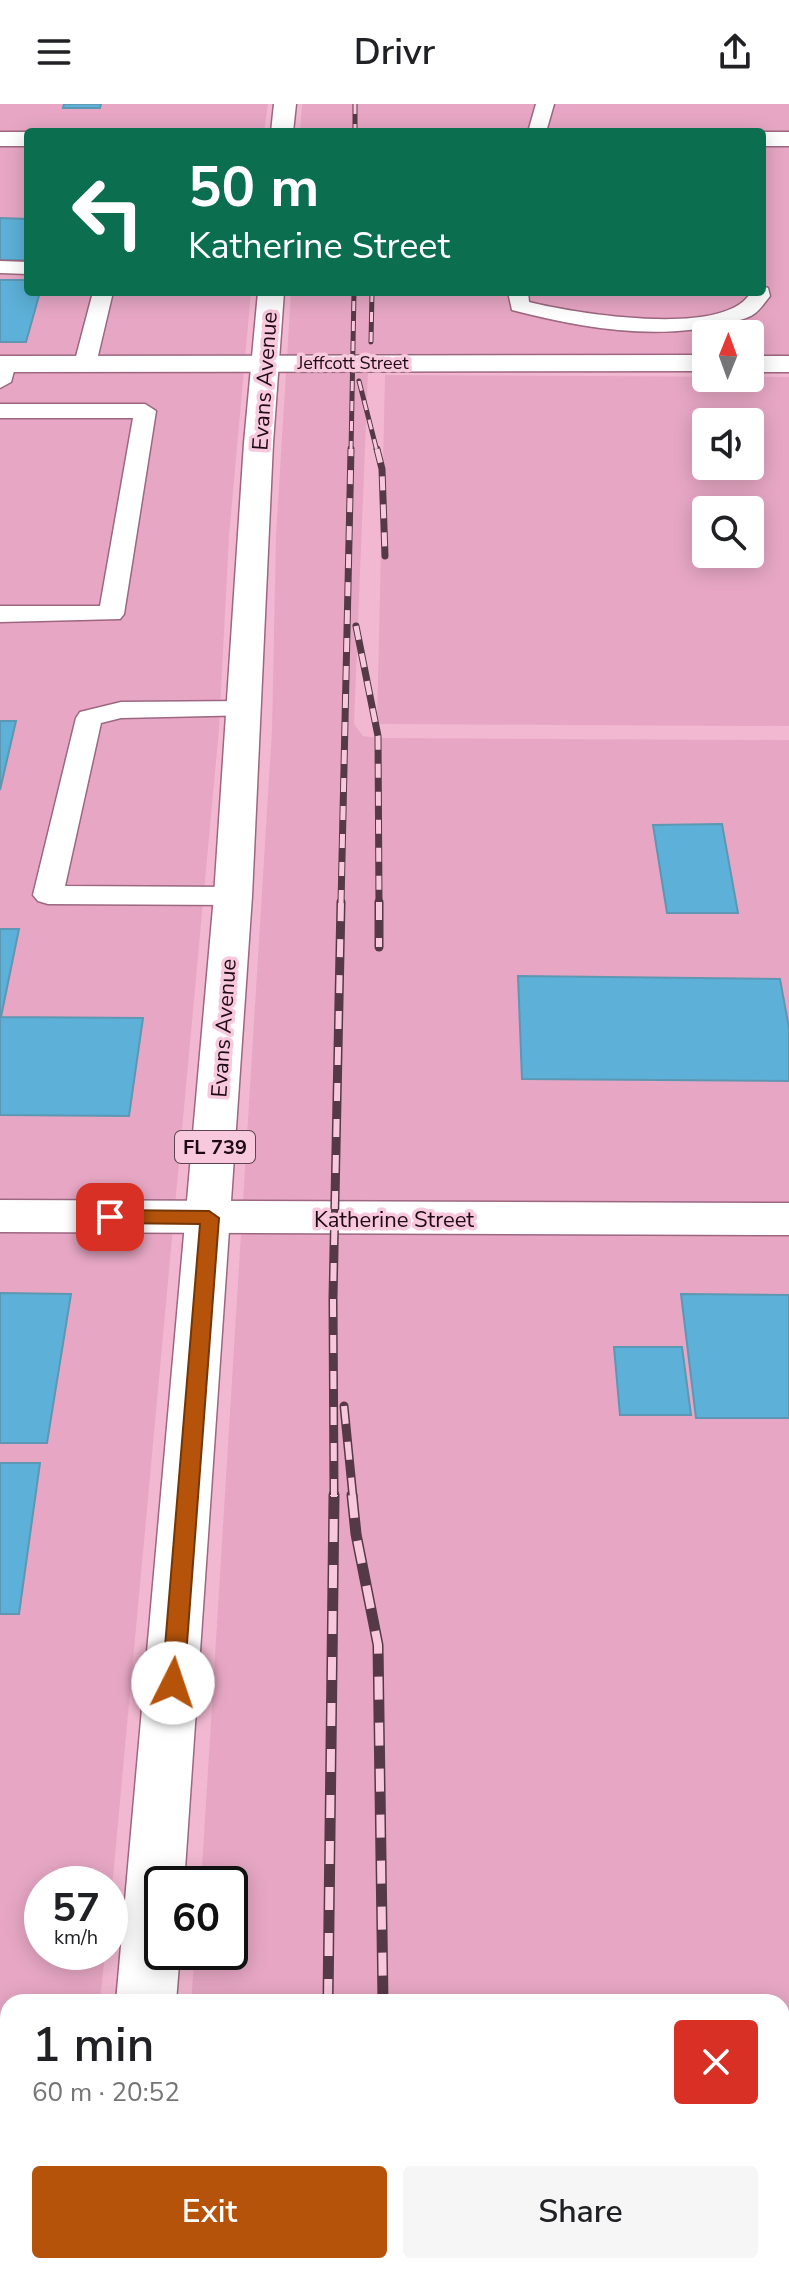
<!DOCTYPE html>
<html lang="en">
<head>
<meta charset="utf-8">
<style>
  :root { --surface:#fff; --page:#f6f6f6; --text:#202124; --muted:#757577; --accent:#b45309 }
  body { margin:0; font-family:"Nunito Sans",sans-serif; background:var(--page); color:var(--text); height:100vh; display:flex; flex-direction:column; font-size:30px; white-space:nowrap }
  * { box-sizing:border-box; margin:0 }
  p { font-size:26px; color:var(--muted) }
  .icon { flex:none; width:44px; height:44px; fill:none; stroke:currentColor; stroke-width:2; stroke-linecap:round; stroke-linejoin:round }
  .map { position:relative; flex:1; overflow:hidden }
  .panel { position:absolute; left:0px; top:1890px; width:790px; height:280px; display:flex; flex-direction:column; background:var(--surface); border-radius:24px 24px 0 0; box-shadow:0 4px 20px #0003 }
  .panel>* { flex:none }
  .banner { position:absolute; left:24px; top:24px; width:742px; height:168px; border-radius:8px; box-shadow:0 4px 20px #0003; background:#0b6e4f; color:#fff; overflow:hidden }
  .needle { width:52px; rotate:1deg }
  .controls { position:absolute; left:692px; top:216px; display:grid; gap:16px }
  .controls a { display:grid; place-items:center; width:72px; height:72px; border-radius:8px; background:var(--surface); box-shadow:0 4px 20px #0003; font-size:40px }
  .speed { position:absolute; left:24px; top:1762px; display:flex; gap:16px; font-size:40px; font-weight:700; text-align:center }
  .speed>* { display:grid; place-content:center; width:104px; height:104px; border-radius:50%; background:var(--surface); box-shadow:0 4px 20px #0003; line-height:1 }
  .speed small { font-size:20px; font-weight:400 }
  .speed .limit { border:4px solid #111; border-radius:12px; background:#fff; color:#111 }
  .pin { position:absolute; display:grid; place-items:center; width:68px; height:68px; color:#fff; margin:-34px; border-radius:16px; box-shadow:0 4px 12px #0006 }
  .me { position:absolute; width:88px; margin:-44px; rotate:4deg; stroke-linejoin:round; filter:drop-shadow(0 0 6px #0008) }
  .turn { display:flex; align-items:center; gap:28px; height:168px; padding:0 32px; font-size:36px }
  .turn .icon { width:104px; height:104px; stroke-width:2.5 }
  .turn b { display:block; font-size:56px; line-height:68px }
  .round { display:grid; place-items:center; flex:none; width:84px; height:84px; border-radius:8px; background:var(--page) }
  .headline { display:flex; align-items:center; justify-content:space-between; height:136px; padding:0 32px }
  h1 { font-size:48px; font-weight:600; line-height:60px }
  .action { display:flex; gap:16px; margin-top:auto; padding:16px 32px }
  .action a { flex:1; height:92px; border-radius:8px; background:var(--accent); color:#fff; font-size:32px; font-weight:600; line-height:92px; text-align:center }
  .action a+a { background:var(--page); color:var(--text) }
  header { display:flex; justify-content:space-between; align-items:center; height:104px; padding:0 32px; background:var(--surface); font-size:36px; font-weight:600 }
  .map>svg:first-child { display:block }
</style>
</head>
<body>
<header><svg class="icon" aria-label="menu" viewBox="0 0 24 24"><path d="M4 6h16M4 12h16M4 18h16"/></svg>Drivr<svg class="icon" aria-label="share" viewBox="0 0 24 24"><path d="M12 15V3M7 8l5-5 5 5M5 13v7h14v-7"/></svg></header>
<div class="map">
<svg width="789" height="2170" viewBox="0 0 789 2170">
  <rect width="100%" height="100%" fill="#f2b8d1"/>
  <g fill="#e7a7c4" fill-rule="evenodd">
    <path d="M0,0h268l-4,28h-236v160h223l-22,244 -10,193 -109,1181v-26h-68v68h63l-5,50h-92v249h-8z"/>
    <path d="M302,0h487v263h-39v-33h-44v33l-331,1 -7,4 -14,352 9,12 13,2 413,2v1509h-7v-247h-591l4,-50h35v-68h-29l71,-1155 4,-194 15,-243h471v-160h-462z"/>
    <path d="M385,271l404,2v349l-412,-2zM706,318h44v44h-44zM706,406h44v44h-44z"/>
  </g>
  <g fill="#5db0d7" stroke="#5c97b3" stroke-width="2">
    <path d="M64,0h37l-1,4h-37z"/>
    <path d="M0,114l28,1v41h-28z"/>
    <path d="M0,176h28v12h12l-14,50h-26z"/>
    <path d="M0,617h16l-16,69z"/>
    <path d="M722,720l16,89h-71l-14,-88z"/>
    <path d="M0,825h19l-18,88 142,1 -14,98 -129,-1z"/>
    <path d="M518,872l262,3 9,49v53l-267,-2z"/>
    <path d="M0,1189l71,1 -24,149h-47z"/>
    <path d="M681,1190l108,1v123h-93z"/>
    <path d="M614,1243h68l9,68h-71z"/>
    <path d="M0,1359h40l-21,151h-19z"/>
  </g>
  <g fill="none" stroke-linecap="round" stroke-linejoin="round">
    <defs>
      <g id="lane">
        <path d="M536,0h18l-8,28h-18z"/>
        <path d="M0,157l28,1v12l-28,-1z"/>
        <path d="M762,182l6,2 2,8c-5,6 -10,14 -16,18 -7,5 -16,6 -23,8 -71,20 -150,6 -219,-12l-4,-18h20l1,10c44,11 197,37 222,-10h11z"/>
        <path d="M93,188h20l-17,72 -11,6 -11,-6z"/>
        <path d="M5,254l11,6 -5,18 -11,6v-29z"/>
        <path d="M0,300h145l11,7 -32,203 -4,5 -120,3v-16h100l33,-188h-133z"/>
        <path d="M246,597l9,2 4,6 -4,6 -134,3 -20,5 -36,163 168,1 10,3 5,6 -5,6 -10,3 -185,-1 -10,-3 -5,-6 43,-177 4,-6 41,-10z"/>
      </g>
      <g id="street">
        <rect x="0" y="28" width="28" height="14"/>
        <rect x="762" y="28" width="27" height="14"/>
        <path d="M706,251v16l-706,1v-16z"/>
        <rect x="750" y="252" width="39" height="16"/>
        <path d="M0,1096l789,3v32l-789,-3z"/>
        <rect x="0" y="2097" width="8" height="64"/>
        <path d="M782,2098h7v64h-8z"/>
      </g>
      <g id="primary">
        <path d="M274,0h22l-3,28h-22z"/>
        <path d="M258,188h26l-11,151 -21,453 -68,988h-22v68h18l-4,50h-60l98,-1106 30,-453z"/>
        <path d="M88,2162h66l-1,8h-66z"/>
      </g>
    </defs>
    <use href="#lane" stroke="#9c677f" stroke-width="3"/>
    <use href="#street" stroke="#9c677f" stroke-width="3"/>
    <use href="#primary" stroke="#9c677f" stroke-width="3"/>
    <use href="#lane" fill="#fff" fill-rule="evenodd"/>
    <use href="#street" fill="#fff" fill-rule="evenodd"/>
    <use href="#primary" fill="#fff" fill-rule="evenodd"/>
    <defs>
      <g id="rail-far3">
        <path d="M355,0v28"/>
        <path d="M371,238l1,-50"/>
        <path d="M359,277l18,70"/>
        <path d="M351,347l3,-159"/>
      </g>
      <g id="rail-far2">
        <path d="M377,345l5,20 3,87"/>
        <path d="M356,522l22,110 1,168"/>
        <path d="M341,800l10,-455"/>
      </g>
      <g id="rail-far1">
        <path d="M379,798v45"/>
        <path d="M344,1302l9,91"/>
        <path d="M334,1393l-1,-199 8,-396"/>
      </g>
      <g id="rail">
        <path d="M352,1391l4,39 22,111 5,357"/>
        <path d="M328,1898l6,-507"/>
      </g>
    </defs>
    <use href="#rail-far3" stroke="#563946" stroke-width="5"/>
    <use href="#rail-far2" stroke="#563946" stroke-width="7"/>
    <use href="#rail-far1" stroke="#563946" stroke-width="9"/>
    <use href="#rail" stroke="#563946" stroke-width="11"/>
    <use href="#rail-far3" stroke="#f8c8dd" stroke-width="3" stroke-dasharray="10" stroke-linecap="butt"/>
    <use href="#rail-far2" stroke="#f8c8dd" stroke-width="5" stroke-dasharray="14" stroke-linecap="butt"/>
    <use href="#rail-far1" stroke="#f8c8dd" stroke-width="6" stroke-dasharray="18" stroke-linecap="butt"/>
    <use href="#rail" stroke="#f8c8dd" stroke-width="8" stroke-dasharray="23" stroke-linecap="butt"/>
  </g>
  <path fill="#b45309" stroke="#753606" stroke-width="2" d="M110,1106l99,1 10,7 -35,465 -3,7 -8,3 -8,-3 -3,-7 38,-459 -90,-1 -9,-6z"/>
  <g text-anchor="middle" stroke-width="7" stroke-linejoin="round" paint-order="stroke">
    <g font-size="18" fill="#1d0a13" stroke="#f8c8dd">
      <text x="353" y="265">Jeffcott Street</text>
    </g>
    <rect fill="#f8c8dd" stroke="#5f4350" stroke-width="2" x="175" y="1027" width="80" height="32" rx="6"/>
    <g font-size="20" font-weight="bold" fill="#1d0a13">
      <text x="215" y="1050">FL 739</text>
    </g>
    <g font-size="22" fill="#1d0a13" stroke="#f8c8dd">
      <text transform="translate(264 277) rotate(-86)" y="8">Evans Avenue</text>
      <text transform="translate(223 924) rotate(-86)" y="8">Evans Avenue</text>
      <text x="394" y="1123">Katherine Street</text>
    </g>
  </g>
</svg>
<div class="controls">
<a><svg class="needle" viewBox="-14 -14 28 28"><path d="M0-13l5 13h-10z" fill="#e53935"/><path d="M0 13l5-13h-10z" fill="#757577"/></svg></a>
<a><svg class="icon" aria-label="sound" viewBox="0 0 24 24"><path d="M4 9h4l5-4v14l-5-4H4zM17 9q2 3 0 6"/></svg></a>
<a><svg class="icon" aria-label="search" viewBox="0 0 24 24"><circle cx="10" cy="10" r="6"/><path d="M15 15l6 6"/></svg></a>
</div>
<div class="speed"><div>57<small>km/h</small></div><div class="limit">60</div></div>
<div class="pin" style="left:110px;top:1113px;background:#d93025"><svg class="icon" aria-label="arrive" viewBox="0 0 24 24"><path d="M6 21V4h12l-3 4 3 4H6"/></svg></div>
<svg class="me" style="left:173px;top:1579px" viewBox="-20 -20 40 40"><circle r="19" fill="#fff"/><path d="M0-13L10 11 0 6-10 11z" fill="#b45309"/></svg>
<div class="banner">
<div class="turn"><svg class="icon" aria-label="left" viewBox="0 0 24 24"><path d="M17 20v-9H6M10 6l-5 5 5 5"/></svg><div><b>50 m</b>Katherine Street</div></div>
</div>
<section class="panel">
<div class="headline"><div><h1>1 min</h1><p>60 m · 20:52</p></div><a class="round" style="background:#d93025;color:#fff"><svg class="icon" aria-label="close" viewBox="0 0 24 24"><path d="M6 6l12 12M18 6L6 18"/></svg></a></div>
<div class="action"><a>Exit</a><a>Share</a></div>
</section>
</div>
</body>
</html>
